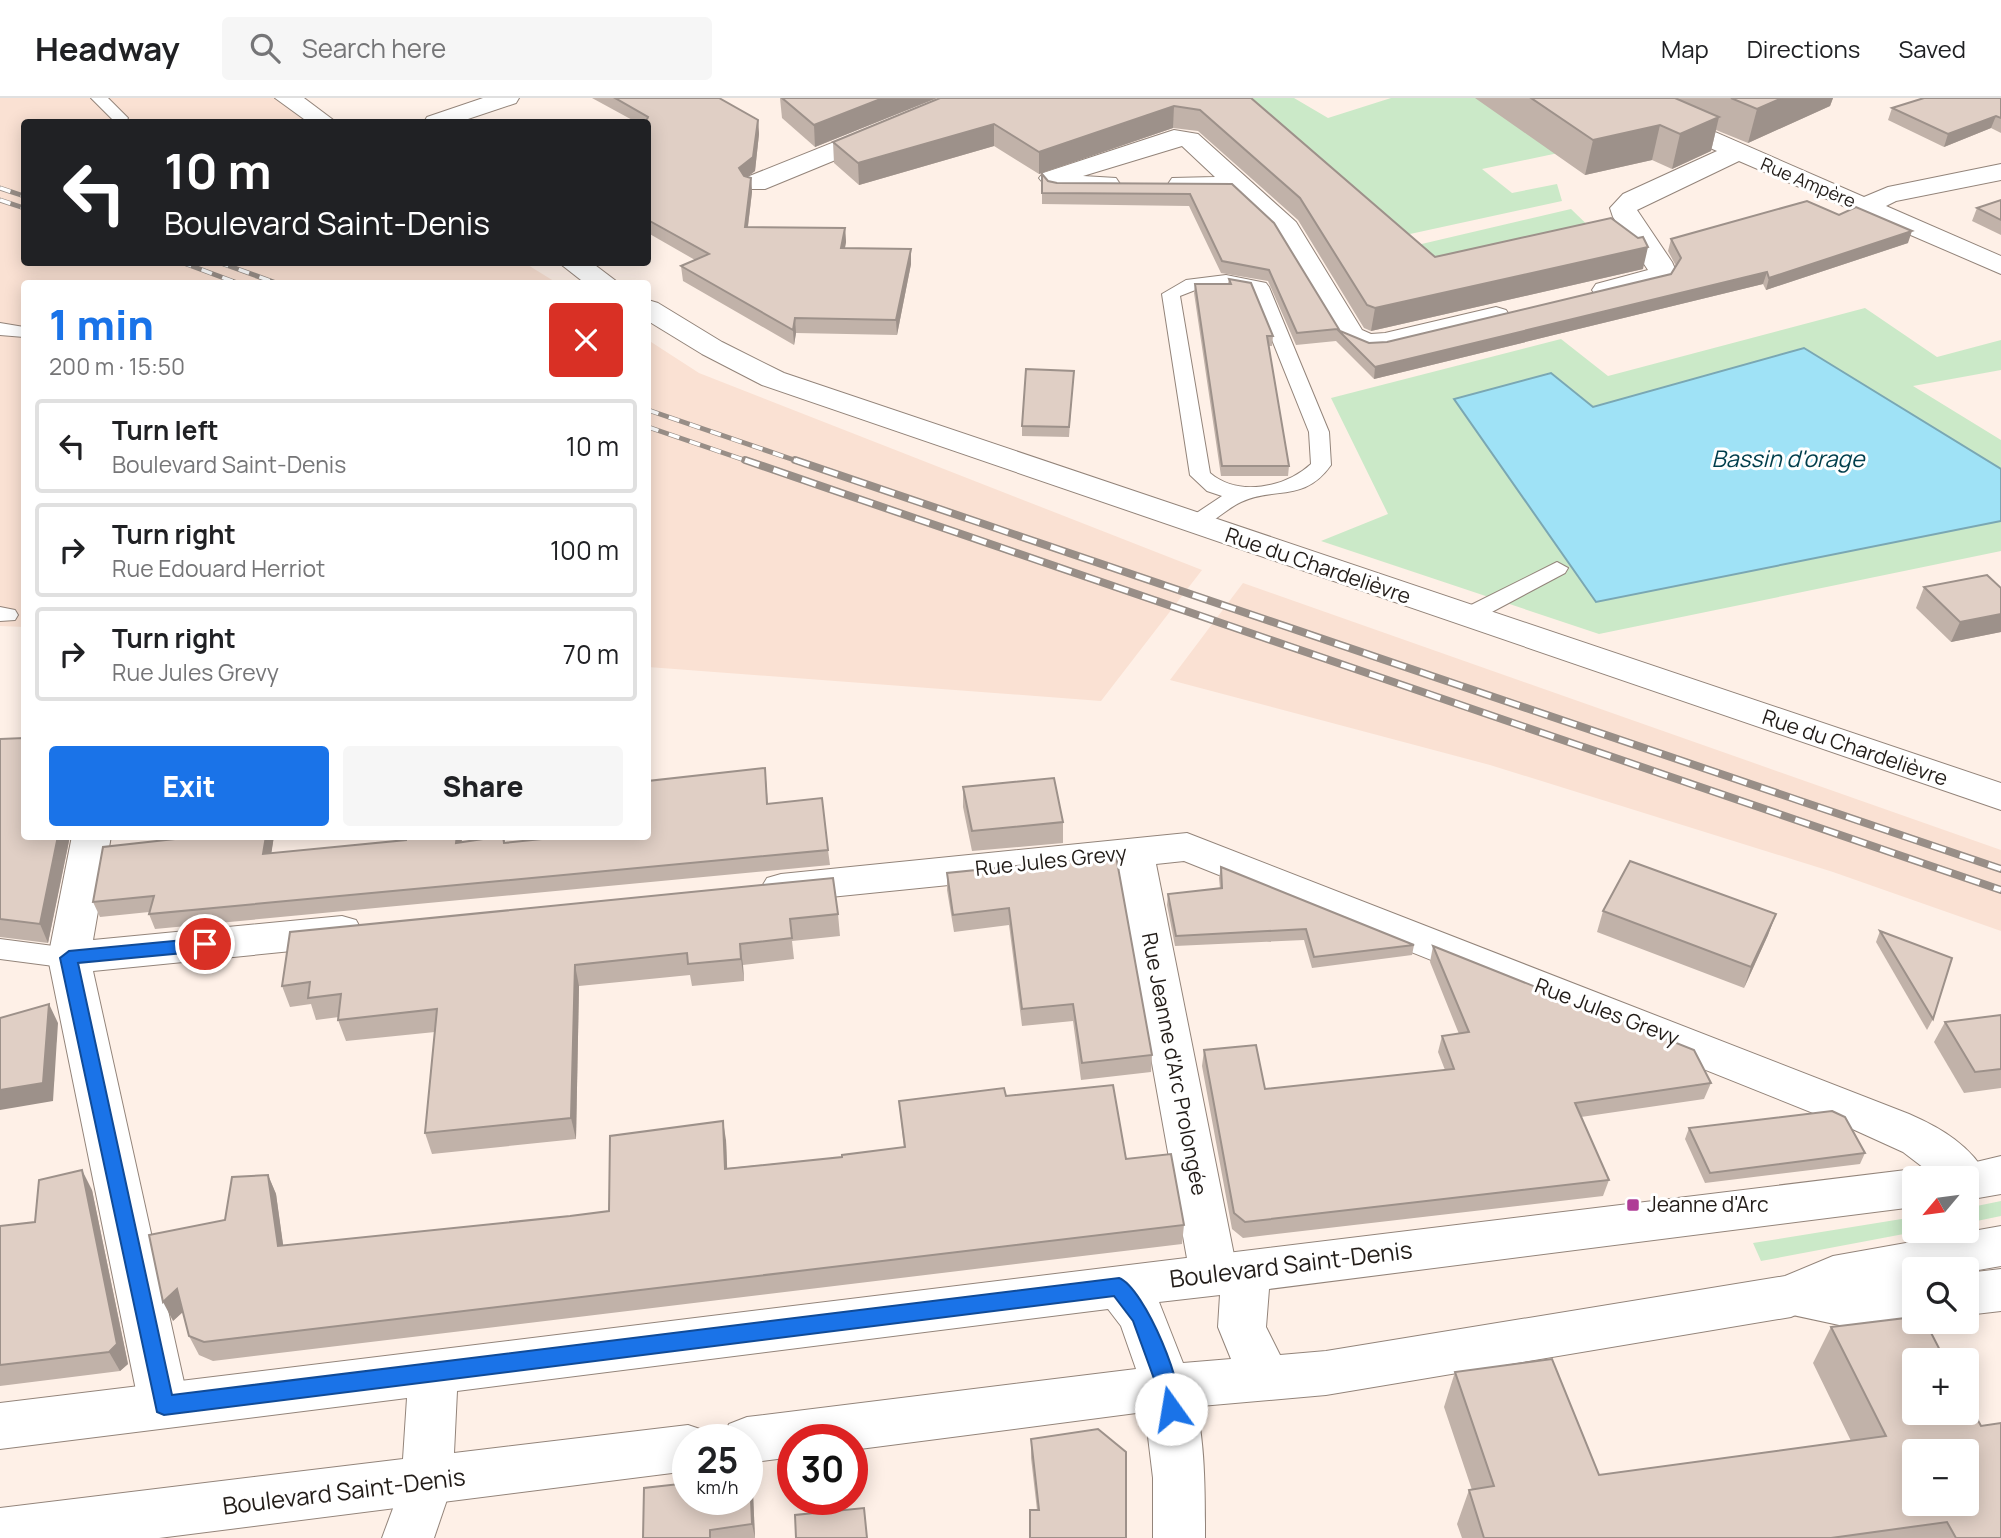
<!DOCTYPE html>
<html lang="en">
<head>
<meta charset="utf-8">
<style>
  :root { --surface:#fff; --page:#f6f6f6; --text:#202124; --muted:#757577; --line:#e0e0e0; --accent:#1a73e8 }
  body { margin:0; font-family:Manrope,sans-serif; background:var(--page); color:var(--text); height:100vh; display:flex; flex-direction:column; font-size:26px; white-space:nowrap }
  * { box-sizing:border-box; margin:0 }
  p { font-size:23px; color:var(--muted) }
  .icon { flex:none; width:38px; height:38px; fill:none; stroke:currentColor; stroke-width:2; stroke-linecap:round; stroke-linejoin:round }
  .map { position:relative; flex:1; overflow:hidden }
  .side { position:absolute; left:21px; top:182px; width:630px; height:560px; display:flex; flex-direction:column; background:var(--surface); border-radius:7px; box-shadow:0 4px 18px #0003 }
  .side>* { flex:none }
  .banner { position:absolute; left:21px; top:21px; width:630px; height:147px; border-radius:7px; box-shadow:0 4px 18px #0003; background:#202124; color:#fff; overflow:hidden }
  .needle { width:46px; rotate:241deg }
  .tools { position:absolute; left:1902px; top:1068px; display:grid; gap:14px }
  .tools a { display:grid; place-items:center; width:77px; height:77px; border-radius:7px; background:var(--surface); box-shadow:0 4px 18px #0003; font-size:35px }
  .speed { position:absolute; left:672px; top:1326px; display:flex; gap:14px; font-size:35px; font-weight:700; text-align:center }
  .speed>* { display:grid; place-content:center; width:91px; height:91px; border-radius:50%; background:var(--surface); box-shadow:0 4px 18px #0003; line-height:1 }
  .speed small { font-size:18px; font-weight:400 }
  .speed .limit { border:10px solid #d22; background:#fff; color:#111 }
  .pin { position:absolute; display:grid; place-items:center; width:60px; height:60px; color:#fff; margin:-30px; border:4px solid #fff; border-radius:50%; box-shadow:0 2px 7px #0007 }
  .me { position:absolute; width:77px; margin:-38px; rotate:347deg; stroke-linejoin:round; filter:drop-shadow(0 0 5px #0008) }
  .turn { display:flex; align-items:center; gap:24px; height:147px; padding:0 28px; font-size:32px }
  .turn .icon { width:91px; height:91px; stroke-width:2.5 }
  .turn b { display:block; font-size:49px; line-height:60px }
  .round { display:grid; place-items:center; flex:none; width:74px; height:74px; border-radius:7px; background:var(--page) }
  .overview { display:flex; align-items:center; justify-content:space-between; height:119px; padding:0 28px }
  h1 { font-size:42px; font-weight:800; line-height:52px; color:var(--accent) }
  .cta { display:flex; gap:14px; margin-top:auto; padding:14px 28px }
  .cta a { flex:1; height:80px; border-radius:7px; background:var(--accent); color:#fff; font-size:28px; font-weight:800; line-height:80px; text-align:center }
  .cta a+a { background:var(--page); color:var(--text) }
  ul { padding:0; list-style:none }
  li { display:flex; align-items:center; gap:21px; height:94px; margin:0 14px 10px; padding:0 14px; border:4px solid var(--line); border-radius:7px }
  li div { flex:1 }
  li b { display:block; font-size:26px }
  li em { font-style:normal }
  header { display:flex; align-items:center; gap:42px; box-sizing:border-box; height:98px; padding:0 35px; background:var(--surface); border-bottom:2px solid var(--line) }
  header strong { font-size:33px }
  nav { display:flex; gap:38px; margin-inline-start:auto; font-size:24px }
  .search { width:490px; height:63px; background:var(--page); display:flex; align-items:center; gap:18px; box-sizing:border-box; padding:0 24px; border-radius:7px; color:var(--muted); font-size:26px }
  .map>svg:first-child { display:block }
</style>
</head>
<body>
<header>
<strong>Headway</strong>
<div class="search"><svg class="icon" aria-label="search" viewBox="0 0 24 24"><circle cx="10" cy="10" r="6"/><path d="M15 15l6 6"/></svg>Search here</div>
<nav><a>Map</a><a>Directions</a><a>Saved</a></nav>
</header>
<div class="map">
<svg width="2001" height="1440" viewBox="0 0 2001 1440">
  <rect width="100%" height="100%" fill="#fef0e7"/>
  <g fill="#fae1d3">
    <path d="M0,0h279l32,24h-287v140h499l34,21 -533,1v343l-24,-1z"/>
    <path d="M648,242l51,33 503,197 -101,131 -453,-34z"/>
    <path d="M1243,485l758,267v81l-168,-59 -343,-107 -320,-85z"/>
  </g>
  <g fill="#cbe9c8">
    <path d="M1230,0h64l34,20 63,-20h174l74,38 -157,33 30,24 45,-9 5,17 -175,38z"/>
    <path d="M1571,111l29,28 -239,55 35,-42z"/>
    <path d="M1865,210l72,49 64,-17v30l-88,16 88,54v111l-402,83 -278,-93 67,-27 -57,-116 230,-59 47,37z"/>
    <path d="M2001,1103v15l-34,7v-15z"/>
    <path d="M1914,1119v13h11l-164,31 -8,-18z"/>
  </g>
  <path fill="#9fe2f6" stroke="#7aa7b3" stroke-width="2" d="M1804,250l197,121v52l-405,81 -142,-203 97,-26 42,34z"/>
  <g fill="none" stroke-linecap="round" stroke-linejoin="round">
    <defs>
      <g id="lane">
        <path d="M91,0h17l20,20 -2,3h-12z"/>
        <path d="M1226,177l40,8 3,4 60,145 2,33c-27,38 -55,21 -90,37 -17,8 -30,24 -48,28l-7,-2 -3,-4 3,-4 36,-24 -15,-5 -17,-16 -28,-181 24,-14zM1226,188l26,4 57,142 2,32c-26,24 -73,33 -101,9l-30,-177 23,-9z"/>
        <path d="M0,225l24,4v10l-24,-2z"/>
        <path d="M1557,464l11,6 -3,5 -90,48 -8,2 -11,-7 3,-5z"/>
        <path d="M0,509l15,3 3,5 -3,5 -15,1z"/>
        <path d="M0,841l69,9 9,3 4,7 -4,7 -9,3 -69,-9z"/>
      </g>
      <g id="street">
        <path d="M275,0h29l32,24h-28z"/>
        <path d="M483,0h36l-3,5 -57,19h-35l3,-5z"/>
        <path d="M944,0h33l-3,5 -209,86h-18l-4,-6 4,-6z"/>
        <path d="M1604,0h33l227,99 24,-10 113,-23v16l-105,21 -10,5 115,50v18l-262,-113 -102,49 35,52 4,9 -9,12 -61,15 -10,-2 -4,-6 4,-6 52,-14 -35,-53 -3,-9 13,-14 94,-43 -110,-48z"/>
        <path d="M1174,32l24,4 98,88 66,108 9,4 14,-1 111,-26 10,3 4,6 -4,6 -121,29 -18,1 -26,-10 -66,-109 -43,-40 -60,-3 -4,-6 4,-6 43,-1 -33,-31 -99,30 33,2 4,6 -4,6c-23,5 -63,8 -77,-12l4,-5z"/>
        <path d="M558,164h33l29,22h-34z"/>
        <path d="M648,202l10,3 64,39 62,31 1217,410v27l-1239,-425 -60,-31 -54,-33z"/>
        <path d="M1187,735l722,281c32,14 63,32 79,64l-7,13 -14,5v-18h-30l-34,-26 -55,-25 -664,-266 -28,3 82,411 -7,14 -17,6 -17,-6 -7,-14 -73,-407 -336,34 -14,-4 -6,-10 6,-10 14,-4z"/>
        <path d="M72,738h39l-18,104 249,-24 14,4 6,11 -6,11 -14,4 -249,25 96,434 -7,16 -18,7 -18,-7 -7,-16 -91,-447z"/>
        <path d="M2001,1171v42l-34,4v-42z"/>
        <path d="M1791,1177l62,11 61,-7v42l-61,7 -79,-17 -7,-15 7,-15z"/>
        <path d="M1167,1267l18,6c21,47 20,116 20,167h-52v-60l-11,-91 7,-16z"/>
        <path d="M427,1360l18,7 8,17 -19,56h-52l27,-73z"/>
      </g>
      <g id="secondary">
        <path d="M2001,1058v38l-34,6v-22h-21l5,-10z"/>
        <path d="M1914,1071l18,9h-18v29l-645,82 -3,38 14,28 46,-4 459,-75 48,-20 168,-30v40l-34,6v-3h-53v13l-74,13 -49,22 -465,78 -159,14 -315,41v-10h-59v17l-46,6v-23h-25l7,-16 18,-7 389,-48 -15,-43 -13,-17 -651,82 -3,62 234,-28 18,6 4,9h-22v31l-529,67h-159v-30l403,-49 4,-61 -407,51v-46zM1220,1197l-2,32 13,32 -48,4 -24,-61z"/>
      </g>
    </defs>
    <use href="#lane" stroke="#93847a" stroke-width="2"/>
    <use href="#street" stroke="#93847a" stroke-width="2"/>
    <use href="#secondary" stroke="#93847a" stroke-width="2"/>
    <use href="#lane" fill="#fff" fill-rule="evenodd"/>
    <use href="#street" fill="#fff" fill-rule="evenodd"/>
    <use href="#secondary" fill="#fff" fill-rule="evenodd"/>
    <defs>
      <g id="rail-far1">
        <path d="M0,90l24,8"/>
        <path d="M0,102l24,8"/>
        <path d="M181,164l59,22"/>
        <path d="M218,164l61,22"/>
        <path d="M648,312l152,52"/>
        <path d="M648,329l102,35"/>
      </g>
      <g id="rail">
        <path d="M745,362l1256,430"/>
        <path d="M795,362l1206,409"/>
      </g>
    </defs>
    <use href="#rail-far1" stroke="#988e87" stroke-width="5"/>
    <use href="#rail" stroke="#988e87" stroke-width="8"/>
    <use href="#rail-far1" stroke="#fff" stroke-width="3.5" stroke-dasharray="11" stroke-linecap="butt"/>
    <use href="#rail" stroke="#fff" stroke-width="5" stroke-dasharray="15" stroke-linecap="butt"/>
  </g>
  <g fill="#c1b2a9">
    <path d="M592,0h127l39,22 1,14 -4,37 -8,6 4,1 1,14 -4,35 97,1 1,14 -1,6 66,16 -14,71 -101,-2 -2,12 -111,-64 -2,-15 14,-6 -47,-27v-111h-12z"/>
    <path d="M780,0h157l-122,49 -33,-29z"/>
    <path d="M1251,0l184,159 208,12 -272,62 -7,-3 -66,-108 -100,-89 -25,-3 -134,46 -45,-28 -135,39 -25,-22 -1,-21z"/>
    <path d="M1475,0h358l-3,8 -82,37 -32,-13 -5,21 -39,18 -20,-9 -67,15z"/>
    <path d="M2001,0v35l-10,-5 -47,19 -56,-27 4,-12z"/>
    <path d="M1042,76l6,7 9,2 175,1 108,147 29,12 18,-1 284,-68 5,-8 -8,-15 3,-12 168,-24 69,28 -142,47 -3,-6 -389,95 -38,-38 -40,4 -28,-64 -47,-8 -32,-67 -147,-2z"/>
    <path d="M2001,102v35l-29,-14 5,-13z"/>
    <path d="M1229,181l44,57 -1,10h-3l20,120 -1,10h-67l-27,-183 1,-9h33z"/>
    <path d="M1073,283l-4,56 -47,-1v-10z"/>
    <path d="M1924,489l77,1v44l-50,10 -35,-34z"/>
    <path d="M0,641l24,97h46l-22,107 -48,-6z"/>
    <path d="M765,670l3,36 60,46 2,15 -675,64 -6,-15v-2l-49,5 -7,-15 109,-66h72l-3,17 135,-13v-4h56v6l42,-6 1,6 143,-6z"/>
    <path d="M963,689l100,35v21l-91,8 -9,-44z"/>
    <path d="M1116,758l36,199 -1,17 -70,8 -8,-59 -51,5 -13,-101 -55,7 -7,-42v-17z"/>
    <path d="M1221,769l193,78 -2,10 -100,13 -8,-28 -129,6 -8,-41 1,-11 52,-5 -1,-11z"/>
    <path d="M1603,813l173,3 -8,21 -24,53 -147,-56z"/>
    <path d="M838,816l2,22 -48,5 2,18 -51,6 1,16 -52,5 -2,-11 -111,11 -3,153 -144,15 -7,-21 10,-101 -89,9 -8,-21 1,-3 -23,3 -5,-16 -21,3 -8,-21 8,-54z"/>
    <path d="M1880,833l53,88 -6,11 -51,-88z"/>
    <path d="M1433,848l278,137 -7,16 -123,18 28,63 -6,16 -360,42 -11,-9 -30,-163 2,-16 61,39 180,-19 -7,-18 4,-16 17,-2 -29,-72z"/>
    <path d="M2001,917v73l-37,5 -30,-51 11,-20z"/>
    <path d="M1006,998l120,63 58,66 -2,19 -969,117 -14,-6 -10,-19 -6,-24 -10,9 52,-101 43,-45 8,19 7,52 287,-30 39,-5 117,-71 1,28 115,-11 62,-9 -5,-47z"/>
    <path d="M1689,1030l176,25 -5,11 -155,19 -20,-44z"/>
    <path d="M92,1092l36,174 -8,7 -120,15v-160l35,-4z"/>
    <path d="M1831,1229l170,211h-539l-5,-14 12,-34h3l-28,-83 11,-35 144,103 252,-34 -38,-78z"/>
    <path d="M1031,1341l95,99h-97l1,-28h7l-6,-52z"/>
    <path d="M750,1377l3,18 2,45h-112z"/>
  </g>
  <g fill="#9d918a">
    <path d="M883,0h54l-122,49 -1,-22z"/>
    <path d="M1782,0h51l-3,8 -82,37 9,-34z"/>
    <path d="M1174,8l-1,22 -134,46v-22z"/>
    <path d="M1996,18l-5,12 -47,19 4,-13z"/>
    <path d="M1719,19l-8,34 -39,18 8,-35z"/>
    <path d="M758,22l1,14 -4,37 -14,11 -2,-14z"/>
    <path d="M994,26v22l-135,39 -1,-22z"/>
    <path d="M1660,27l-8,35 -67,15 8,-35z"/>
    <path d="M751,80l1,14 -6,49 -1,-14z"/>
    <path d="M845,130l1,14 -4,20 -1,-14z"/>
    <path d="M1912,133l-4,12 -142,47 3,-12z"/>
    <path d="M1648,149l-5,22 -272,62 4,-23z"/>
    <path d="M911,151v15l-14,71 -1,-15z"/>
    <path d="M1767,174l-4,12 -389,95 1,-12z"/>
    <path d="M795,220l1,15 -2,12 -1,-15z"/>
    <path d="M2001,516v18l-50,10 9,-20z"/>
    <path d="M58,738h12l-22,107 -8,-19z"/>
    <path d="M266,738h8l-5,33 -6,-15z"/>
    <path d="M457,738h5l-2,22 -4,-15z"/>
    <path d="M1776,816l-8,21 -24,53 7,-21z"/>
    <path d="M740,846l3,21 1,16 -3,-22z"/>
    <path d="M575,867l4,21 -3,153 -5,-21z"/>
    <path d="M49,906l9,19 -5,78 -53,9v-20z"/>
    <path d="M723,1023l3,19 2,48 -3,-19z"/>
    <path d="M82,1072l10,20 36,174 -8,7 -11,-19z"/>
    <path d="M268,1077l8,19 10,71 -8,-19z"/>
    <path d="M177,1191l10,19 -14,13 -10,-19z"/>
    <path d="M750,1377l3,18 2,45 -3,-14z"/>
  </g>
  <g fill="#e0cfc5" stroke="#9d918a" stroke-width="2" fill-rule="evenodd">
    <path d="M615,0h104l39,22 -5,37 -14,11 5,8 7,2 -6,49 100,1 -4,20 70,1 -15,71 -101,-2 -2,12 -112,-64 28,-12 -61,-34v-98h-2l2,-5z"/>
    <path d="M782,0h101l-69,27z"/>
    <path d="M940,0h311l184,159 176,-39 27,20 5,-1 5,10 -273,61 -8,-3 -67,-107 -100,-88 -26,-4 -135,46 -45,-28 -136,39 -25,-21z"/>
    <path d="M1531,0h144l44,19 -39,17 -20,-9 -67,15z"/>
    <path d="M1731,0h51l-25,11z"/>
    <path d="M1924,0h77v20l-5,-2 -48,18 -56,-26z"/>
    <path d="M1042,76l6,7 9,2 175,1 42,39 66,108 29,12 18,-1 284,-68 10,-16 -10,-19 136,-38 32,14 17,-8 56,24 -143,47 -2,-6 -392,95 -38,-38 -40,4 -28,-63 -47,-9 -32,-67 -148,-1z"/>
    <path d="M2001,102v20l-24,-12z"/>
    <path d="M1229,181l22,4 22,53h-6l22,130h-67l-27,-182h36z"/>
    <path d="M1026,271l48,2 -5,56 -47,-1z"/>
    <path d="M1987,477l14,13v26l-41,8 -36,-35z"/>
    <path d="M24,640v98h34l-18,88 -40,-5v-180z"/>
    <path d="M765,670l2,36 55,-6 6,52 -679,64 5,-18 -61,6 10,-55 99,-11h64l-3,18 143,-14v-4h51l-1,7 47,-7 1,7 67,-7h77v-55z"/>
    <path d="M1054,680l9,44 -91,9 -9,-44z"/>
    <path d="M1116,758l36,199 -70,8 -9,-59 -51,5 -13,-101 -56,7 -6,-42z"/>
    <path d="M1630,763l146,53 -25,53 -148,-56z"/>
    <path d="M1221,769l193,78 -100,12 -8,-28 -130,7 -8,-42 54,-6z"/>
    <path d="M833,780l5,36 -48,5 2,19 -52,6 1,15 -53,5 -1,-11 -112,12 -4,153 -146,15 12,-124 -99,11 3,-26 -33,4 2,-16 -28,4 8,-54z"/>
    <path d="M1880,833l72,27 -19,61z"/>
    <path d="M1433,848l261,104 17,33 -136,20 34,77 -364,42 -11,-9 -30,-163 52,-5 9,44 189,-20 -12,-33 27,-4z"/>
    <path d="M49,906l-6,79 -43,7v-72z"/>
    <path d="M2001,917v54l-26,3 -30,-50z"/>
    <path d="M1113,987l13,74 45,-5 13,71 -980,117 -15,-6 -12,-47 -14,13 -14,-67 76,-15 7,-43 36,-2 10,71 292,-30 39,-5 1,-75 113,-15 2,48 117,-12v-2l63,-8 -6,-46 105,-13 2,8z"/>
    <path d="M1832,1013l13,6 20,36 -155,20 -21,-45z"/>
    <path d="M82,1072l35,174 -8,8 -109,13v-139l35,-4 4,-42z"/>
    <path d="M1914,1219v4h11l20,39h-31v52h53v-12l14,26 20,-3v115h-45l-9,-16 -116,16h-347l-15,-48 25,-4 -39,-114 97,-13 47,116 287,-39 -55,-109zM1914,1353h53v52h-53z"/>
    <path d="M1098,1331l28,23v86h-96v-28h9l-8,-71z"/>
    <path d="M747,1377h3l2,49 -42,6v8h-67l1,-50 44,-5v17h59z"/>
    <path d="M864,1410l3,30h-71l-1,-23z"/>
  </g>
  <path fill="#1a73e8" stroke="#114b97" stroke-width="2" d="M205,840l9,6 -9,7 -127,12 94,432 947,-117c25,9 70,115 59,138l-7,3 -8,-3 -6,-29 -24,-66 -19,-25 -950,119 -7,-3 -97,-454 9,-7z"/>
  <rect fill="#af3c96" stroke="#fff" stroke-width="2.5" x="1626" y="1100" width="14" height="14" rx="3.5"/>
  <g text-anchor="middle" stroke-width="6" stroke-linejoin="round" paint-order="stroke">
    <g font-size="18" fill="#221c18" stroke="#fff">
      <text transform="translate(1808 85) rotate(23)" y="6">Rue Ampère</text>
    </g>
    <g font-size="21" fill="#221c18" stroke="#fff">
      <text transform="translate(1318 468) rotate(19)" y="7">Rue du Chardelièvre</text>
      <text transform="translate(1855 650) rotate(19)" y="7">Rue du Chardelièvre</text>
      <text transform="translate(1051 763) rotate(-6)" y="7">Rue Jules Grevy</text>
      <text transform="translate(1607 914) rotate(21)" y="7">Rue Jules Grevy</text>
      <text transform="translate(1174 966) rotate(79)" y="7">Rue Jeanne d'Arc Prolongée</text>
    </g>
    <g font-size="21" fill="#221c18" stroke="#fff" text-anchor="start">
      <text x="1647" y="1114">Jeanne d'Arc</text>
    </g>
    <g font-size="23" font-style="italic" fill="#003e4c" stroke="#fff">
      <text x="1788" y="369">Bassin d'orage</text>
    </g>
    <g font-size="24" fill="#221c18" stroke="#fff">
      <text transform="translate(1291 1167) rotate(-7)" y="8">Boulevard Saint-Denis</text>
      <text transform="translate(344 1394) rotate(-7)" y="8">Boulevard Saint-Denis</text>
    </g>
  </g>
</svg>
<div class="tools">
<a><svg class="needle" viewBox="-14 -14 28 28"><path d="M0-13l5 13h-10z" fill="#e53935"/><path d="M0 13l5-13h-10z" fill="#757577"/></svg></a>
<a><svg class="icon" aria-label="search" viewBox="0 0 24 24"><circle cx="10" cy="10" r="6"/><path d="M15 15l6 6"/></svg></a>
<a>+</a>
<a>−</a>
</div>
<div class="speed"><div>25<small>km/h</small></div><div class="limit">30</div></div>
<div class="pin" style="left:205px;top:846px;background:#d93025"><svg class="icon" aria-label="arrive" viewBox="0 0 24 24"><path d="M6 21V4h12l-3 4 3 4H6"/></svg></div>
<svg class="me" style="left:1171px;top:1311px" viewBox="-20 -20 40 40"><circle r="19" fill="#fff"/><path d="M0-13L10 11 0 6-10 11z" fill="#1a73e8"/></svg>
<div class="banner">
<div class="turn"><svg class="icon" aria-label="left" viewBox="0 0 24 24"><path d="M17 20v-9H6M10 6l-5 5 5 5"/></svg><div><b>10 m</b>Boulevard Saint-Denis</div></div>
</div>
<section class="side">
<div class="overview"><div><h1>1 min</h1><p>200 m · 15:50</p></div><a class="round" style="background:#d93025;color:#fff"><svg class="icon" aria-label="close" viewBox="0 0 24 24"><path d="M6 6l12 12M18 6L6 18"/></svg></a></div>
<ul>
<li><svg class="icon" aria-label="left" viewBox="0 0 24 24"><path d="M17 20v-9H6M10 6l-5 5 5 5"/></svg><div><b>Turn left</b><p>Boulevard Saint-Denis</p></div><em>10 m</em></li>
<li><svg class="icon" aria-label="right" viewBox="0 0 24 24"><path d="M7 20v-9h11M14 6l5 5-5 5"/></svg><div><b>Turn right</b><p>Rue Edouard Herriot</p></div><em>100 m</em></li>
<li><svg class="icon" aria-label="right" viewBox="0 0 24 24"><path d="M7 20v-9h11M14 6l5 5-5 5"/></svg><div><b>Turn right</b><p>Rue Jules Grevy</p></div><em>70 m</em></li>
</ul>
<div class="cta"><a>Exit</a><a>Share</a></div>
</section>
</div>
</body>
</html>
